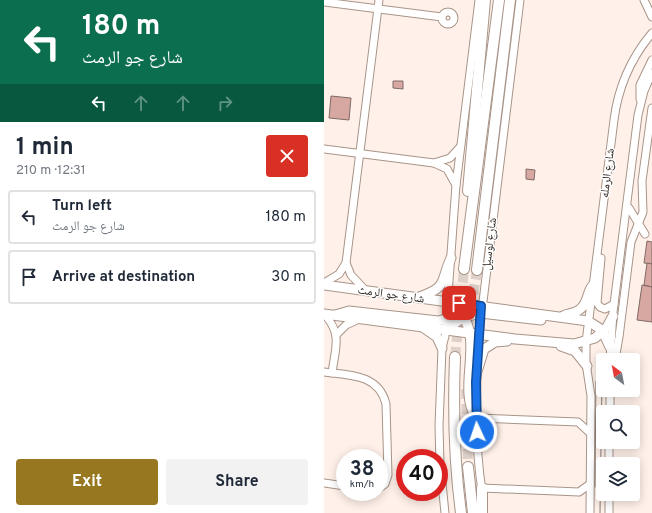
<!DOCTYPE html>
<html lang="en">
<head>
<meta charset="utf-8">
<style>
  :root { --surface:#fff; --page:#f2f2f3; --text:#1f2937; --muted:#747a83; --line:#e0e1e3; --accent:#977720 }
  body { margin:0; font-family:Overpass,"Noto Naskh Arabic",sans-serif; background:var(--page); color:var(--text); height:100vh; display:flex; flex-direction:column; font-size:15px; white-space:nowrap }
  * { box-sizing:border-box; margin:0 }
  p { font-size:13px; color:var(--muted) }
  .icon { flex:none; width:22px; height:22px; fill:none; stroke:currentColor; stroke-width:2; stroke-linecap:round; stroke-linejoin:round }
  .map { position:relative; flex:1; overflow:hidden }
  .sheet { display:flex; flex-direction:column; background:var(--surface); width:324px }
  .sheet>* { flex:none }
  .top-card { background:#0b6e4f; color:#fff; overflow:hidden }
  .needle { width:26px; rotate:328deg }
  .controls { position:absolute; left:272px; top:353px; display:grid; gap:8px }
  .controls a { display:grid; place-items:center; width:44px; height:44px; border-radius:4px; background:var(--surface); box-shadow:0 2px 10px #0003; font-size:20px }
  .speed { position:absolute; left:12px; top:449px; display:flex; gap:8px; font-size:20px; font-weight:700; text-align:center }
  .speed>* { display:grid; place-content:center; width:52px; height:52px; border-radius:50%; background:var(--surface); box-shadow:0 2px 10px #0003; line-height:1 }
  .speed small { font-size:10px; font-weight:400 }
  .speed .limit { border:6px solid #d22; background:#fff; color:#111 }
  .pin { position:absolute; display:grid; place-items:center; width:34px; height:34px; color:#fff; margin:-17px; border-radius:8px; box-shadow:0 2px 6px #0006 }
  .me { position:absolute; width:44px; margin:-22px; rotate:357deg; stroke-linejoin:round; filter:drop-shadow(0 0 3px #0008) }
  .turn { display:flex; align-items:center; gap:14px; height:84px; padding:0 16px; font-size:18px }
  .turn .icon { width:52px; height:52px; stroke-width:2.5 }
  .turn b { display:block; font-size:28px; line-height:34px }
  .lanes { display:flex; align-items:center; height:38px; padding:0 16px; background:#0003; justify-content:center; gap:20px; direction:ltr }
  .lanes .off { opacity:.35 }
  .round { display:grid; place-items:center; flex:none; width:42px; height:42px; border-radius:4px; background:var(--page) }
  .headline { display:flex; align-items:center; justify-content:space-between; height:68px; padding:0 16px }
  h1 { font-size:24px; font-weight:700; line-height:30px }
  .cta { display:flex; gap:8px; margin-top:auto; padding:8px 16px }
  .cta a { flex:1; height:46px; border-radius:4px; background:var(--accent); color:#fff; font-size:16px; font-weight:700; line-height:46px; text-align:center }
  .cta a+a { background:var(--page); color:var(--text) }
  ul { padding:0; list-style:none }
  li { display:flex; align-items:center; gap:12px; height:54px; margin:0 8px 6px; padding:0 8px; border:2px solid var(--line); border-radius:4px }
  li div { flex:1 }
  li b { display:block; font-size:15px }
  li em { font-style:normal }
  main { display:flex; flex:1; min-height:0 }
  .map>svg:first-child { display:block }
</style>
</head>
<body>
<main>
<section class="sheet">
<div class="top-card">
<div class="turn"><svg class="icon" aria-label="left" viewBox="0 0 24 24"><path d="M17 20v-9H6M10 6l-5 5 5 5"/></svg><div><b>180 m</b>شارع جو الرمث</div></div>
<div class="lanes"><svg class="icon" aria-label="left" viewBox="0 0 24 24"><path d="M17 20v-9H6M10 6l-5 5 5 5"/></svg><svg class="icon off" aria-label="ahead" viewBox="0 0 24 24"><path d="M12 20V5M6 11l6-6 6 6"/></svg><svg class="icon off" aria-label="ahead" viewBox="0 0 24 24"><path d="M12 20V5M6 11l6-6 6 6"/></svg><svg class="icon off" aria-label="right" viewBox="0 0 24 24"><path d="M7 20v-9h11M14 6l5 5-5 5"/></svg></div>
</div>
<div class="headline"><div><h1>1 min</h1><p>210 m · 12:31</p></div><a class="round" style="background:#d93025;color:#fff"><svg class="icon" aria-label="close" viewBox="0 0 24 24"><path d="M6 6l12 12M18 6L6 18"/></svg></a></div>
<ul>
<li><svg class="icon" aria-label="left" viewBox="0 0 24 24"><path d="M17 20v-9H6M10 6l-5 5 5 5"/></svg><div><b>Turn left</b><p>شارع جو الرمث</p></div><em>180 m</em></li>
<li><svg class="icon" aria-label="arrive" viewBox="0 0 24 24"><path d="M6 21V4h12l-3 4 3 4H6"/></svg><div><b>Arrive at destination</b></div><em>30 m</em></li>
</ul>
<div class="cta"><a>Exit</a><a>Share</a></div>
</section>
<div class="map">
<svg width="328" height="513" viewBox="0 0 328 513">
  <rect width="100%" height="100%" fill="#fff1e9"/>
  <g fill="#d7a7a2" stroke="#816a67">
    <path d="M69,81h10v8l-10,-1z"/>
    <path d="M7,96l20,2 -2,22 -20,-2z"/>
    <path d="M202,169l9,1 -1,10 -8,-1z"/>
    <path d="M323,241l5,1v22l-8,-1z"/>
    <path d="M323,263l5,1v23l-8,-2z"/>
    <path d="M318,285l10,2v35l-15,-2z"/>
  </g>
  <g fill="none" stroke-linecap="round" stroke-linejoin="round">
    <g stroke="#ded1ca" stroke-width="10" stroke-dasharray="10 5" stroke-linecap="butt">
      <path d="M145,324l8,-54"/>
      <path d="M131,357l9,-88"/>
      <path d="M142,389l2,78"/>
    </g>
    <defs>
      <g id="minor">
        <path d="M320,0l8,17"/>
        <path d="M0,2l118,15"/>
        <circle cx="124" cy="18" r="6"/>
        <path d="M316,99v-14l12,-25"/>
        <path d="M0,149l110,14 13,6 9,16"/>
        <path d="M110,163l16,-5 10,-11"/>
        <path d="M305,208l16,26"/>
        <path d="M277,258l-4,45 3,4 5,2 9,-5"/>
        <path d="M22,263l5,12 14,15"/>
        <path d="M0,283l15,-9 7,-11 33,-263"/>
        <path d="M0,314c19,20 11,35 8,59"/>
        <path d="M13,334l9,-9 13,-6"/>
        <path d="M286,360l3,-48 25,-197 6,-24 8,-18"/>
        <path d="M291,360l4,-23 12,-95 12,-30 -1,-31 10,-73"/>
        <path d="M0,372c25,3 55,2 62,32l2,71 -3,9 -6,4"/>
        <path d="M286,412v-22"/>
        <path d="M152,418l102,4 12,11"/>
        <path d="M285,464v-22"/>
        <path d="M0,483l21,3"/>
        <path d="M158,488l97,4 11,-8"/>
        <path d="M158,491c-8,-51 -6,-105 -3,-157l41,-334"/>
        <path d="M121,513l-5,-49 -1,-38 3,-78 3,-12 11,-151 23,-185"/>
        <path d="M266,513l1,-117 -5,-33v-21l28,-222c4,-32 17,-62 38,-87"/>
        <path d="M285,513v-19"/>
      </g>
      <g id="major">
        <path d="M0,285l264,36 14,9 8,17"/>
        <path d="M95,297c30,-10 21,-16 32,-39"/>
        <path d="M137,313c23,30 -4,74 15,105"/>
        <path d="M0,314l191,25 59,5 21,-6 12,-11 6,-11"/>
        <path d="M11,315l14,-4 89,10 22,-6"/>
        <path d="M239,316c5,-3 11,-2 16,-6 10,-6 7,-17 14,-25"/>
        <path d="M100,328l13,9 5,11"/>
        <path d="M121,330l19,-13 17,-4 60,7"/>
        <path d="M237,346l14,5 12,15"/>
        <path d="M152,375l8,-26 11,-7 12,-1"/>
      </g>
      <g id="highway">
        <path d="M144,191l17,-191"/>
        <path d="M140,269l35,-269"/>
        <path d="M153,270l33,-270"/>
        <path d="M131,357c-2,52 -1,104 6,156"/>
        <path d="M144,467l5,46"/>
        <path d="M158,488v25"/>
      </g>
    </defs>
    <use href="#minor" stroke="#a99488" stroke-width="9"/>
    <use href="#major" stroke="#a99488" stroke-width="11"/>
    <use href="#highway" stroke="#a99488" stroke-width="12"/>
    <use href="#minor" stroke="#fff" stroke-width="7"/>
    <use href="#major" stroke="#fff" stroke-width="9"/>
    <use href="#highway" stroke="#fff" stroke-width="10"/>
    <g stroke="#897e78" stroke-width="1">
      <path d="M271,487l1,-106"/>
      <path d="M276,513l2,-133"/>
    </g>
  </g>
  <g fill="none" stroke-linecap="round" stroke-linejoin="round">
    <defs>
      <path id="route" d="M135,303l22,3 -5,76 1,50"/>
    </defs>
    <use href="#route" stroke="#114b97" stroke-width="10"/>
    <use href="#route" stroke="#1a73e8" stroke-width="7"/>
  </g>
  <g text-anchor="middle" stroke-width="3" stroke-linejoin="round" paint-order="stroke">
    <g font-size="12" fill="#251d18" stroke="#fff">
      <text transform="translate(283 173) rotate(-83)" y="4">شارع الرمله</text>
      <text transform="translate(165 244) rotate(-83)" y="4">شارع لوسيل</text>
      <text transform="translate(67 294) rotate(8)" y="4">شارع جو الرمث</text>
    </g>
  </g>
</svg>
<div class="controls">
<a><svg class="needle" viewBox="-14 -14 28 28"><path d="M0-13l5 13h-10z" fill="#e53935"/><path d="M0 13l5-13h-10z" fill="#747a83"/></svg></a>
<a><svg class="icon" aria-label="search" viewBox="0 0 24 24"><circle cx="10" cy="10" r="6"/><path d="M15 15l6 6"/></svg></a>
<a><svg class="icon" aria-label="layers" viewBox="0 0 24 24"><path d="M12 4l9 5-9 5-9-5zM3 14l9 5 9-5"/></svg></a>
</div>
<div class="speed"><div>38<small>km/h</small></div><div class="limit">40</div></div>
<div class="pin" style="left:135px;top:303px;background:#d93025"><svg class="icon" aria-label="arrive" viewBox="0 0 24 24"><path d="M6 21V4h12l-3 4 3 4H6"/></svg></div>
<svg class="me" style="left:153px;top:432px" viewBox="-20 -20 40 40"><circle r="17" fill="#1a73e8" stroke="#fff" stroke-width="3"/><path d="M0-11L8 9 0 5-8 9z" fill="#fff"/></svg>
</div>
</main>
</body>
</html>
